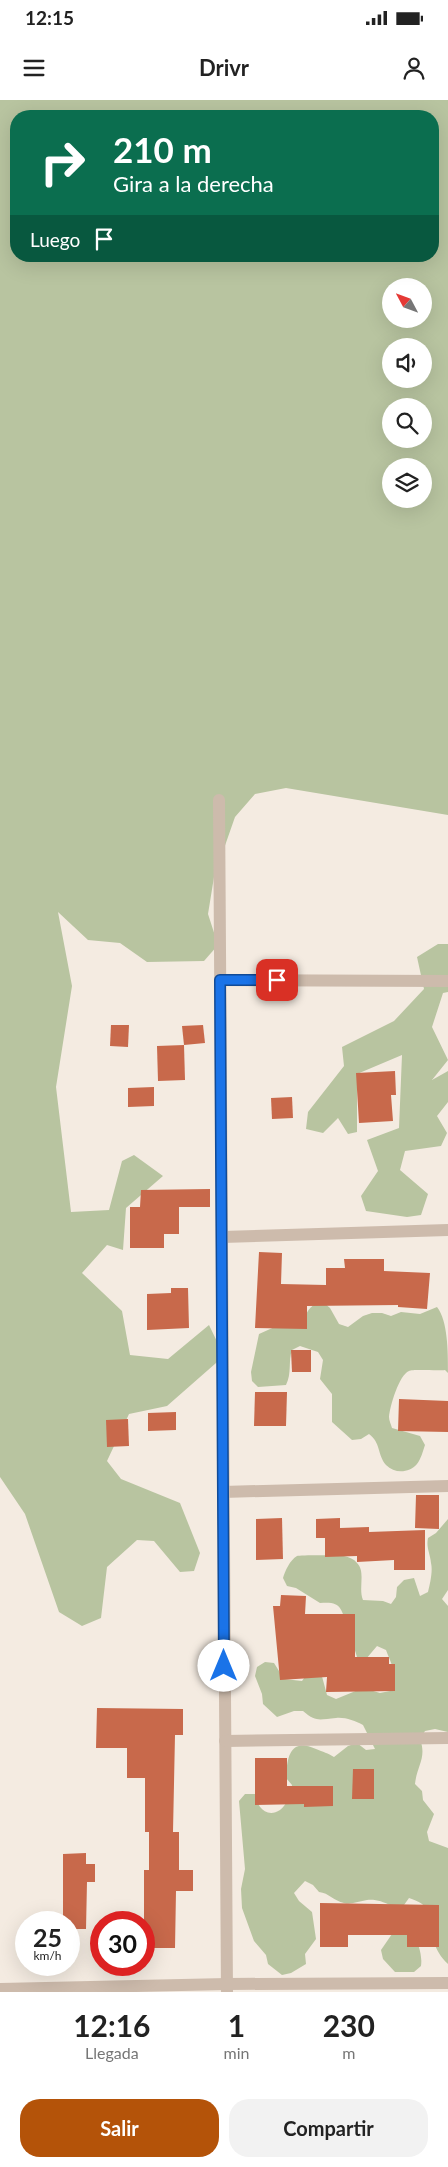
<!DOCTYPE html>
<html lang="es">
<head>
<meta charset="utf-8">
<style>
  :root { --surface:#fff; --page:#f2f2f2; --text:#222; --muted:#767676; --accent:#b45309 }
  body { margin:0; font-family:Lato,sans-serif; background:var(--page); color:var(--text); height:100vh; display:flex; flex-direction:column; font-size:19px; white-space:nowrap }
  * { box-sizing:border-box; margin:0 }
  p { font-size:16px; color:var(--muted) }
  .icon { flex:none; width:28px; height:28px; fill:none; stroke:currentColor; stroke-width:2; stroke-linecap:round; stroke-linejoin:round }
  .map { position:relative; height:1892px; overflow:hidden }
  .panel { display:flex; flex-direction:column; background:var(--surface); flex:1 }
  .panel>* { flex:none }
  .top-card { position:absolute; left:10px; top:10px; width:429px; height:152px; border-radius:20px; box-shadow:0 5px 20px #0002; background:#0b6e4f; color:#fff; overflow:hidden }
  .needle { width:32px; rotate:311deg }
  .fabs { position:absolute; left:382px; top:178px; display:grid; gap:10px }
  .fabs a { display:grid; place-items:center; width:50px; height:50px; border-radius:50%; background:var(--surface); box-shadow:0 5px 20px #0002; font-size:25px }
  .speed { position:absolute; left:15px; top:1811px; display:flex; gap:10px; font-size:25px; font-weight:700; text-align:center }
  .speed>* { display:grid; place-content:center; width:65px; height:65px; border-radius:50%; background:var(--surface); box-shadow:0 5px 20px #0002; line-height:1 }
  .speed small { font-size:12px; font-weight:400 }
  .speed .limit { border:8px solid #d22; background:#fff; color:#111 }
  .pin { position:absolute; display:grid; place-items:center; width:42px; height:42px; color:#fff; margin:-21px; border-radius:10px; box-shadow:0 2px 8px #0006 }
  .me { position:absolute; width:55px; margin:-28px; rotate:0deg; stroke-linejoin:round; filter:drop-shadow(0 0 4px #0008) }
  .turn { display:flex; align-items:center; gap:18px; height:105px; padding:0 20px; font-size:22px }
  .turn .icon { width:65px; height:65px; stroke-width:2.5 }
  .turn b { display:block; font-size:35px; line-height:42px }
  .then { display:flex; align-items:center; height:48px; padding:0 20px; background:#0003; gap:10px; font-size:19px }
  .eta { display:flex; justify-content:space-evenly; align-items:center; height:85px; text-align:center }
  .eta b { font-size:30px; font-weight:700; line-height:35px }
  .primary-button { display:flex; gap:10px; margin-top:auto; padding:10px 20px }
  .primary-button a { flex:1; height:58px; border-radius:20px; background:var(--accent); color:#fff; font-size:20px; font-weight:700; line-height:58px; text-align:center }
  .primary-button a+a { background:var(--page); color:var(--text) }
  .status { display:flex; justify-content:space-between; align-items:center; height:35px; padding:0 25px; background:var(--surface); direction:ltr }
  .status svg { height:14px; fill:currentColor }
  header { display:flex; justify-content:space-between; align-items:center; height:65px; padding:0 20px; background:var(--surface); font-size:22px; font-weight:700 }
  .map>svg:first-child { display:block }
</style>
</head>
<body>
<div class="status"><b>12:15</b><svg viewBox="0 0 49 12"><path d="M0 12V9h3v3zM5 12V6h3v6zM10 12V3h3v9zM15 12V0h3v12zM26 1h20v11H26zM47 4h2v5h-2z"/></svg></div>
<header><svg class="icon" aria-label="menu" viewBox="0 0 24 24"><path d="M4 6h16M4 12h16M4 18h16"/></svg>Drivr<svg class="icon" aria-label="person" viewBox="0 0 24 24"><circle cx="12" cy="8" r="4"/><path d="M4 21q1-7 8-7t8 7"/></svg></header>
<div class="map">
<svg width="448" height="1892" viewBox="0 0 448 1892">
  <rect width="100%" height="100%" fill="#f4ebe1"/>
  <g fill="#b8c4a0" fill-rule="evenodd">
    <path d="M0,0h448v715l-162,-27 -31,6 -20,23 -21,60 -6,37 10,31 -14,16 -57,1 -27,-19 -32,-3 -30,-28 14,74 -16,101 15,125 38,-2 13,-49 12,-6 29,21 -37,32 -3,42 -16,-5 -25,28 40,38 8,44 38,4 41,-34 15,31 -57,50 -38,8 -22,47 14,18 59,24 20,50 -6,18 -14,1 -26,-31 -17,-1 -30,27 -6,51 -19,8 -23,-14 -34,-98 -25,-37zM16,16h416v140h-416zM391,186h33v33h-33zM391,246h33v33h-33zM391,306h33v33h-33zM391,366h33v33h-33z"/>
    <path d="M438,844h10v48l-5,1 -11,34 16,33 -16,20 16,-9v31l-11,14 10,17 -6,13 -36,5 -5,19 28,24 -7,21 -14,2 -41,-6 -5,-15 17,-25 -11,-31 32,-12 3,-73 -45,19v58l-9,2 -10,-16 -15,15 -17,-4 2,-17 36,-46 -2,-19 52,-26 30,-32 -7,-32z"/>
    <path d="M323,1202l7,6 9,16 9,3 15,-11 9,-3h10l9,3 10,-4 19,2 17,-7c11,14 11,45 11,66l-3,-3c-7,1 -32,-1 -36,1 -10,4 -19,35 -20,46 0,4 2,7 3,11l28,8 5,9c-2,6 -4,14 -8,19 -8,9 -22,10 -31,1 -9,-11 -5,-22 -17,-31l-8,5 -9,1 -20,-18v-28l-12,-15 3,-19 -5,-8 -18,-6 -8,4c-4,12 0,23 -6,35l-28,2 -6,-6 -1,-9 8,-38 20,-9 25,-5c4,-11 7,-16 19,-18z"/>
    <path d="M448,1419v71l-6,9 6,7v126l-13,-3 -10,2 -5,8c7,19 -3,26 -5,45l7,7 1,9 11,14 -7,18 2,9 19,7v116c-30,-29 0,-54 -39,-66l-5,7c2,22 20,39 17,61l-7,6h-19l-12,-13 -2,-9 11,-16 -2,-29c-7,-3 -14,-6 -23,-5 -8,1 -15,5 -23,3 -10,-2 -15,-10 -25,-11l-6,-7 -8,-4 -11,12 5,8 13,11 4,27 -11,15 1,10 -15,9 -9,2 -14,-11 -2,-9 -12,-14 -12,-33 -1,-19 4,-20 -6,-68 6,-7h10c1,11 11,25 25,16 7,-5 11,-17 12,-25l-6,-7c1,-21 4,-41 30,-29 7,3 12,4 18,8l14,-11 9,-3 9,7 9,-1 -12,-24c-8,-4 -18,-8 -27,-7 -16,1 -19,5 -33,-7h-9l-17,6 -14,-13 -1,-10 -7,-18 2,-9 8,-5 9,1 10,16 18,2 5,-7 13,-5 7,26 9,4 27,-11 17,5 10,-2c10,-13 1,-27 -4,-41l-9,-4 -11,13 -9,-2c-3,-10 -7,-21 -10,-31 -6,-17 -5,-25 -27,-23l-24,-15 -9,-2 -4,-8c2,-7 7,-18 14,-22 3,-1 41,-1 47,0 5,1 10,3 13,7 9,9 1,25 6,37l20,1 8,3 5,-7 1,-10 7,-7 10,-2 6,18 8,-4c2,-8 5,-21 3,-29 -1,-10 -5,-15 -3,-25l8,-5z"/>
  </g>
  <g fill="#c8694b">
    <path d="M111,925h18l-1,22 -18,-1z"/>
    <path d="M203,925l2,18 -21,2 -2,-19z"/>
    <path d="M184,945l1,35 -27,1 -1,-35z"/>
    <path d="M395,971l1,24h-5l2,26 -34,2 -3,-50z"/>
    <path d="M154,987v19l-26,1v-19z"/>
    <path d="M292,997l1,21 -21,1 -1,-21z"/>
    <path d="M210,1089v18h-31v27h-15v14h-34v-41h10l1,-17z"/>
    <path d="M259,1152l23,1 -1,31 45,1v-17h19l-1,-9h40v12l46,2 -3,36 -29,-2v-2l-91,1v23l-52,-1z"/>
    <path d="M171,1188h17l1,40 -42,2v-36l24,-1z"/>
    <path d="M291,1250h20v22h-19z"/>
    <path d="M255,1292h32l-1,34h-32z"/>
    <path d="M399,1299l49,2v31l-50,-1z"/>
    <path d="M176,1312v18l-28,1v-18z"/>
    <path d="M128,1319l1,27 -22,1 -1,-27z"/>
    <path d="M416,1395h23v34l-24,-1z"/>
    <path d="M282,1418l1,41 -27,1v-41z"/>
    <path d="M340,1418v10l29,-1v5l56,-2v40h-31v-10l-37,2v-6l-32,1v-19h-9v-19z"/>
    <path d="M281,1495l25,1 -1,18h50v43h34v7h6v27l-69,1 1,-15 -47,3 -7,-74h7z"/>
    <path d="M97,1608l86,1v26h-8l-2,97h6v38h14v21h-17l-1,57h-31v-78h5v-38h-4v-54h-18v-30h-31z"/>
    <path d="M255,1658h32v28h46v20l-29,1v-3l-49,1z"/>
    <path d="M353,1669h21v30h-22z"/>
    <path d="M86,1753v11h9v18h-8l-1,47h-17v-7h-6v-68z"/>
    <path d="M320,1803l119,2v42h-32v-12h-59v12h-28z"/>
  </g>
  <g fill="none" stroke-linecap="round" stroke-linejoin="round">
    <g stroke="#cdbbac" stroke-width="12">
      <path d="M219,700l8,1192"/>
      <path d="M220,880l228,1"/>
      <path d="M222,1137l226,-7"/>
      <path d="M223,1392l225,-6"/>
      <path d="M225,1641l223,-3"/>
      <path d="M0,1889l227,-5 221,-1"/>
    </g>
  </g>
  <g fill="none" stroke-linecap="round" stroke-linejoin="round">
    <defs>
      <path id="route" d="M224,1566l-4,-686h57"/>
    </defs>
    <use href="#route" stroke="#114b97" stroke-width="12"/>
    <use href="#route" stroke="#1a73e8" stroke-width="9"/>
  </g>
</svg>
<div class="fabs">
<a><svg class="needle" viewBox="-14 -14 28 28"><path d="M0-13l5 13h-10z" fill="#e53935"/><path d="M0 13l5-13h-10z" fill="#767676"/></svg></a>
<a><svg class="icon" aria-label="sound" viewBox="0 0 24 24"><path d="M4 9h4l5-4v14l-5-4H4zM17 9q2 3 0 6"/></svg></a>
<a><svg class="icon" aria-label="search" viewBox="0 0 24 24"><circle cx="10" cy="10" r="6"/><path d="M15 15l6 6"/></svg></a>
<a><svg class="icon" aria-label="layers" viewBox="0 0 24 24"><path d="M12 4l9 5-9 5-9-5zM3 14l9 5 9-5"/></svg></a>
</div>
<div class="speed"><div>25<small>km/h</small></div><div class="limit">30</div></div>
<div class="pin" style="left:277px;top:880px;background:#d93025"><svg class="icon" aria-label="arrive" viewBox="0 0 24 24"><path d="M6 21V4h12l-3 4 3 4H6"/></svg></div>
<svg class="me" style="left:224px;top:1566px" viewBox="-20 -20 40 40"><circle r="19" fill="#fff"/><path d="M0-13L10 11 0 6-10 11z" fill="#1a73e8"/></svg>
<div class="top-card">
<div class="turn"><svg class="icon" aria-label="right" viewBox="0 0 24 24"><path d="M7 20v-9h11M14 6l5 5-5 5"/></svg><div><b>210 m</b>Gira a la derecha</div></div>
<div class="then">Luego<svg class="icon" aria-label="arrive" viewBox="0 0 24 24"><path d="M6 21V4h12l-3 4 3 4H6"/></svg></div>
</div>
</div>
<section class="panel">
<div class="eta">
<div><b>12:16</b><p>Llegada</p></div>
<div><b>1</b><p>min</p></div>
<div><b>230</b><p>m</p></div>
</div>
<div class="primary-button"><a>Salir</a><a>Compartir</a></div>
</section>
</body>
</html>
